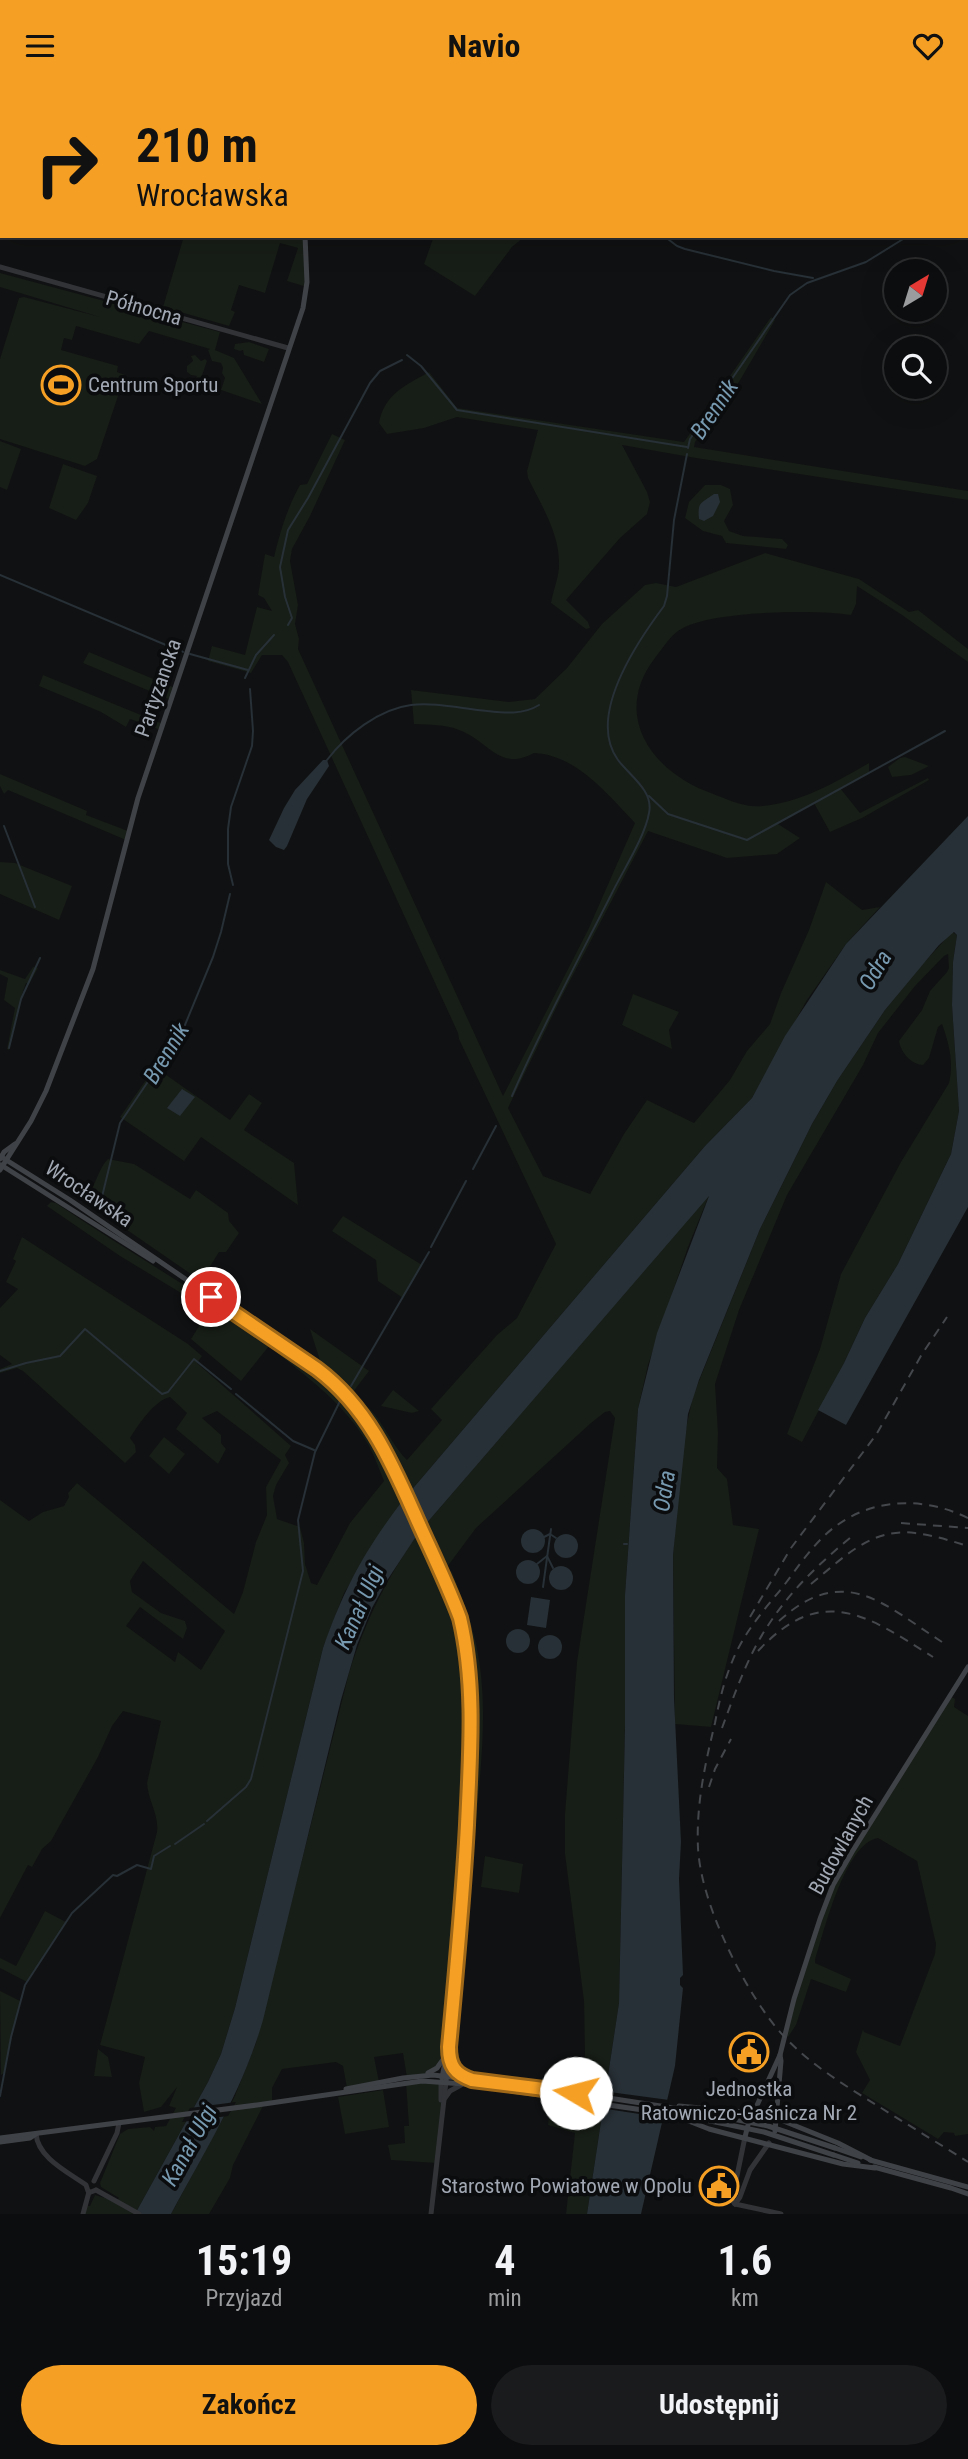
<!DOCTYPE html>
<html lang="pl">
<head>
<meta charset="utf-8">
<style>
  :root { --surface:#0c0d0e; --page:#1a1b1c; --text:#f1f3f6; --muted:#9a9c9e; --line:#2c2d2e; --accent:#f5a025 }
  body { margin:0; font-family:"Roboto Condensed",sans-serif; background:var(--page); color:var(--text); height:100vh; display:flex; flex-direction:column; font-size:26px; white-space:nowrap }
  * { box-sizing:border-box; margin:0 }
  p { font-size:23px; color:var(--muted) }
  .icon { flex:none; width:38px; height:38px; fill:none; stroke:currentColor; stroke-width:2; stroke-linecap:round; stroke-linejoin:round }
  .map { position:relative; height:2123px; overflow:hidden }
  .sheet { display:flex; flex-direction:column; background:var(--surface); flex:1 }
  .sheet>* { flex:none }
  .guide { position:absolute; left:0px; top:0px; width:970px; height:147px; box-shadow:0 7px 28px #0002,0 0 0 2px var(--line); background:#f5a025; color:#111; overflow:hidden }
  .needle { width:46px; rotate:38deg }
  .buttons { position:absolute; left:884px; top:168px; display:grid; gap:14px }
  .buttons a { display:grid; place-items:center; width:63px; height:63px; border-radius:50%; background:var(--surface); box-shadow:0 7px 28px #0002,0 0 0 2px var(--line); font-size:35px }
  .pin { position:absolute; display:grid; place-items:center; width:60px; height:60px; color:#fff; margin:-30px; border:4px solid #fff; border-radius:50%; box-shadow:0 2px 7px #0007 }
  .me { position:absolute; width:77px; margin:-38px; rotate:278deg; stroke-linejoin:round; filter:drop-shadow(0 0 5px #0008) }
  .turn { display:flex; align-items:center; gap:24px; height:147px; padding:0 21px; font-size:32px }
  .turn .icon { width:91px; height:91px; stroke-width:2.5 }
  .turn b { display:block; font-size:49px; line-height:60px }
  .eta { display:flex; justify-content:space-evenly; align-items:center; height:119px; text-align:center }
  .eta b { font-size:42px; font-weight:700; line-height:49px }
  .button { display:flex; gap:14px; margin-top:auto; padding:14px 21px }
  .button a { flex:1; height:80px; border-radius:42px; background:var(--accent); color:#111; font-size:28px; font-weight:700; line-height:80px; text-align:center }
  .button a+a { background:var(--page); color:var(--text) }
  header { display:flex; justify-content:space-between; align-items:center; height:91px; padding:0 21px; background:var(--accent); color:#111; font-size:32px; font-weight:700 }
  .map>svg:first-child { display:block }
</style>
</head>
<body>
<header><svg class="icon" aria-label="menu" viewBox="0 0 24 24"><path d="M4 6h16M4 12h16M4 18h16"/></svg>Navio<svg class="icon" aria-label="heart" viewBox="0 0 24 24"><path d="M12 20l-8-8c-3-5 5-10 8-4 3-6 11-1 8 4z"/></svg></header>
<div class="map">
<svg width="968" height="2123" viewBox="0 0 968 2123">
  <rect width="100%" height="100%" fill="#101112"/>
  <g fill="#171d17" fill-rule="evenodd">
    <path d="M184,145h121l2,51 -20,-6 11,-33 -18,-5 -15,50 -26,-8 -8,25 4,2 -6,14 -66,-19z"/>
    <path d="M434,145h91l-13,11 -37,49 -51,-32z"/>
    <path d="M0,182l220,59 -5,18 19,8 28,46 -41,-14 4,-12 -3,-5 1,-5 -2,-5 -9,-2 -4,-11 2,-1 -61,-18 -10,13 -63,-18 -4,14 -8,-2 -3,12 57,16 -1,6 8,3 -28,84 -12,7 -85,-27v-80l19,-61 5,-1 76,20 -100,-30z"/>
    <path d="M771,226l4,3 -36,62 -44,60 -1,5 274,44v9l-272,-42 -74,-13 25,47 3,10 -3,12 -27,24 -54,62 22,22 2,6 -4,1 -35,-26c2,-13 8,-25 8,-38 1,-31 -18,-60 -31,-87l-1,-7 11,-41 -81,-13 -33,11 -37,6 -8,-11c5,-29 27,-38 50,-51l28,36 227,34z"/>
    <path d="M249,251l20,7 -5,13 -20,-7 -1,-5 -3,1 -6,-2 1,-5z"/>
    <path d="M195,264l6,6 4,-2 2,2 -8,23h-4l-1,-4 3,-4 -6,-1 -4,-3v-6l6,-5 -2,-5z"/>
    <path d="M332,343l13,6 -35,76 -18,33 -2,12 8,44 -3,19 4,15 -1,10 205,447 85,-166 47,-107c-27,-28 -58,-68 -101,-70 -35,19 -45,-12 -75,-23 -14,-6 -30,-5 -45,-6l-3,-34 98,12 26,-3 32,-31 35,-44 43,-39 11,-2 20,4 89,-34 94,26 50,33 9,-2 50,39v13l-66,-47 -45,-29 -1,18 -5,11c-35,-6 -136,-4 -168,13 -12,6 -20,20 -28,30 -44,57 -3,114 56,135 15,6 34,15 51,13 38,-3 74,-24 107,-43v11l-29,14 20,25 68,-35 1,2 -67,38 -32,14 -16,-29 -36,21 22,14 -23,16 -50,4 -79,-27 -87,167 -53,110 35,68 47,18 34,-60 23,-34 47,23 36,-43 17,-29 23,-27 11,-31 28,-63 17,-48 36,28 18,-3 -34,37 -39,56 -55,98 -47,48 -302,354 -59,93 -21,55 -88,360 -14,46 -13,28 -73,132h-52l2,-9 5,1 5,-11 21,6 3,-3 -18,-11 -1,-4 20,-49 8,-5 22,-2 4,4 1,-4 11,-1 10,-18 -7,-2 8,-19 -16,20 -17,5 -5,-29 6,-26 -45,-12 57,-213c2,-18 -9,-31 -10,-49l14,-62 -38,-10 -11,15 -14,31 -47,84 -9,8 -10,18 -4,-2 -28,53v-418l29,21 14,-9 21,-6 5,-9 -1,-4 9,-10 157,131 9,-22 13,-50 11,-27 -1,-28 15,-27 -64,-49 -15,7 19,17v8l5,6 -8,15 -42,-35 11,-16 -17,-16c-16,4 -31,27 -40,41l5,7 1,7 -11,11 -102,-92 -6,-3 -17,5v-4l12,-5 -12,-9v-47l18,-19 -12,-7 10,-21 -3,-2 9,-22 166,107 14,12 -5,7 94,83 -6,9 4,8 -13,22 -3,11 4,23 23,8 4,16 1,21 6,19 6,2 33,-62 34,-42c-5,-12 -9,-24 -15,-35 -23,-42 -64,-70 -100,-100l-28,35 -50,-42 18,-29 -89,-54 -73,-50 4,-4 5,1c68,46 139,87 206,133 26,18 55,35 78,57 18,18 45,61 53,85l8,-11 -22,-41 -20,-26c22,14 30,42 48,60l35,-40 -11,-11 66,-74 20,-17 39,-74 -97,-205 -1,-6 -170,-371 -6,-7h-20l-11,18 -43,-12 4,-15 33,9 12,-48 15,4 -8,-13 -6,-3 7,-41 9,3c6,-25 13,-49 26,-72l7,-1zM143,1470l82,70 -24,39 -23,-18 -3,10 -49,-36 14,-19 43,32 4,-11 -2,-7 -24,-8 -29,-21 -2,-11z"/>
    <path d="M0,350l21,8 -14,41 -7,-3z"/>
    <path d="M63,373l34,12 -9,27 -12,17 -27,-12z"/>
    <path d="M705,394h16l9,4 3,16 -9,16 5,10 14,5 39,3 6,6 -2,4 -60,-6 -4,-7 -19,-5 -18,-13 4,-16z"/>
    <path d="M89,561l86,36 -4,12 -88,-37z"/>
    <path d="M43,584l120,49 -2,6 -31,-11 -4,8 -25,-15 -62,-26z"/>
    <path d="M905,666l24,9 -18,9 -19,2 -4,-10 12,-9z"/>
    <path d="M0,683l87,37 -1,4 42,16 -2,9 -118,-50 -4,4 -4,-8z"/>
    <path d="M0,771l15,1 57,23 -13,34 -59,-26z"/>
    <path d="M952,841l5,3 -4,27 -1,43 7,106 -8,43 -53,110 -33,54 -21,45 -42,79 -15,-8 33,-85 21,-75 60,-112 48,-79c5,-21 0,-39 -7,-59l-4,3 -9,31 -6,7c-12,-1 -22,-12 -24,-24l23,-31 8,-19 17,-19 2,-4 -1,-14 -4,2 -29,30 -37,47 -15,32 -76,130 -48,115 -24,74 3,49 -1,35 10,11 6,46 26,4 -48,198 -36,-3 -2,-169 11,-118 9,-41 67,-167 52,-105 25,-43 48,-71 34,-42z"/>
    <path d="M33,876l5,1 -9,16 -3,-1c-9,23 -10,42 -17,67l-2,-1 8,-41 -11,-8 4,-22 -8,-4v-4l25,9z"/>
    <path d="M633,903l46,18 -10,18 3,19 -50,-24z"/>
    <path d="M155,976l75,53 19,-26 13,9 -18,27 50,33 4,42 -97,-68 -17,24 -64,-44z"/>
    <path d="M108,1068l26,5 56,35 6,-9 32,23 1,8 10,12 -13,19h-7l-18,29 -110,-76 -2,-10c6,-10 11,-29 19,-36z"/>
    <path d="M710,1102l-22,54 -40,118 -10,44 -13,186v132l-6,276 -32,211h-21l9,-81 -27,-8 3,-27 25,3 9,-45 -1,-55 -19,-147v-40l12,-152 38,-244 -5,-7 -5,1 -14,11 -115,105 -29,39 5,5c9,24 19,47 24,72 13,59 5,120 0,179h-5c4,-61 9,-142 -6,-201 -5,-18 -13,-34 -20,-51l-5,5 21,63 6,69 -1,86 -19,216 1,36 -11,22 -18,8 -12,2 -4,-25 -29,4 5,25 -32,6 -4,-22 -7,-4 -54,7 -10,19v15l-8,1 -31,61 -3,13 -21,36h-38l63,-116 22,-55 93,-370c17,-54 38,-95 70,-141z"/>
    <path d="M343,1125l79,49 -19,33 -25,-17 -2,-21 -44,-29z"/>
    <path d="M310,1238l59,42 -16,21 -32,-28z"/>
    <path d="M393,1299l26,21 -7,2 -31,-7z"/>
    <path d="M164,1346l21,17 -16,20 -20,-18z"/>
    <path d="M950,1605l5,3 -1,8 14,9v418l-13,2 -1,-3 -10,-1 -6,7 -76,-46 8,-13 -14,-28 7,-23 1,3 36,14 35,-92 1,-10 -19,-83 -39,-23c-33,5 -54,94 -63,122v3l36,16 -5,13 -35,-13 -15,46 -8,12 -3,-4 48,-148z"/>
    <path d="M485,1765l38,8 -4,29 -38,-6z"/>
    <path d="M45,1820l21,11 -39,60 -27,-14v-10l16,8z"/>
    <path d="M0,1900l20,10 -16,72 -3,2z"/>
    <path d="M98,1958l10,8 4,20 -18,-1z"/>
    <path d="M441,1991l1,24 -6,57 -45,-3 -3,-15 17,-2 -1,-17h5l-3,-43z"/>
    <path d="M383,1999l6,37 -44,7 -7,-37z"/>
  </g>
  <g fill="#273036">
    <path d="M714,403h4l2,8 -7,14 -9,5 -5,-2c-2,-18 3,-16 15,-25z"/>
    <path d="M323,669h4l2,6 -22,33 -20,47 -3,4 -8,-3 -7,-7 15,-32 11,-18z"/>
    <path d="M968,725v391l-122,218 -28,-15 26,-47 21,-45 33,-54 53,-110 8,-43 -7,-106 1,-43 4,-27 -3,-3 -15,13 -54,65 -48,71 -25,43 -52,105 -61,151 -11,34 -15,141 1,143 7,144 -2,37 4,96 -3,3v7l3,3 -8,78 -34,148h-54l32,-211 6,-276v-132l13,-186 19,-76 52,-137 -290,336 -31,47 -16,29 -15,37 -16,55 -78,320c-20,70 -58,131 -92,194h-36l73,-132 13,-28 14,-46 88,-360c21,-60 42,-98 80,-148l302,-354 47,-48 33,-62 61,-92z"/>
    <path d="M182,998l13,8 -15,19 -13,-8z"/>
    <circle cx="533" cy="1450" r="12"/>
    <circle cx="566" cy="1455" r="12"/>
    <circle cx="528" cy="1481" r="12"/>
    <circle cx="561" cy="1487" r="12"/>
    <path d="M531,1506l19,3 -4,28 -19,-3z"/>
    <circle cx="518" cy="1550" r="12"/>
    <circle cx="550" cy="1556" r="12"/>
  </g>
  <g fill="#101112">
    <path d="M602,2000l67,9 -3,18 -66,-10z"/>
    <path d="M236,2011l-8,14 -46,6 8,-14z"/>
  </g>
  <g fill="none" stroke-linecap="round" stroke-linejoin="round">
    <g stroke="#273036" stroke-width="2">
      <path d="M664,145l13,10 8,3 89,22 39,7"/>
      <path d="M407,264l14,11 36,44 230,37"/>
      <path d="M688,357l2,-9 100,-144 17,-12 59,-21 42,-26"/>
      <path d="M0,484l173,73"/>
      <path d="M288,534l4,-7 -7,-21 -5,-30 8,-37 20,-32 62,-115 10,-12 22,-11"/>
      <path d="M180,559l3,2"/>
      <path d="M190,563l58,16"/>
      <path d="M245,587l11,-23 18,-20"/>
      <path d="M327,669c19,-25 52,-51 84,-55 24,-3 52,4 76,6 18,2 36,4 52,-6"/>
      <path d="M649,705l19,18 79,26 198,-109"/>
      <path d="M4,735l31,81"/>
      <path d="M233,794l-5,-21v-35l3,-22 21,-61 1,-15 -3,-42"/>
      <path d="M9,957l12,-49 19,-41"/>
      <path d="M512,1005c30,-69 65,-134 99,-201 11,-23 34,-58 38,-82 5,-22 -19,-37 -31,-53 -32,-44 19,-118 46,-154l3,-10 7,-76 13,-66"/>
      <path d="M473,1078l23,-43"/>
      <path d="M99,1118l21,-86 27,-40 25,-30 8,-16 33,-80 8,-25 9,-38"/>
      <path d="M431,1156l35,-66"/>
      <path d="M0,1280l26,-8 34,-7 25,-27 77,65 6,-2 26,-33 37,30"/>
      <path d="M351,1295l78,-134"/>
      <path d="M236,1303l57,47 21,9"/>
      <path d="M544,1446l6,-3 6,4"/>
      <path d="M624,1453h3"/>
      <path d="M547,1465l6,12"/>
      <path d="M537,1473l10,-8"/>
      <path d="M543,1496l8,-58"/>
      <path d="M207,1730l39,-34 5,-8 52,-208 -5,-51 17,-68 26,-53"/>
      <path d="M175,1753l29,-20"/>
      <path d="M0,2005l11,-59 14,-52 47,-72 41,-38 4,1 20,-11 14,4 3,-13 16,-10"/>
    </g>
    <g stroke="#313337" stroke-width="5">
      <path d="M0,176l288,81"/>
      <path d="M445,2007l5,-7 11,-6"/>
      <path d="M441,2009v-18"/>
      <path d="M36,2043c2,24 32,38 50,51l2,6 3,1 5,-2"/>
      <path d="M94,2090l23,-48 2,-10"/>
      <path d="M96,2099l43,24"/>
      <path d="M735,2113l5,-7 10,-27 19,-27"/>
      <path d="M735,2113l-3,-4 13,-63"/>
      <path d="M735,2113l46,10"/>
      <path d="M83,2123l6,-22"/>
      <path d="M431,2123l15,-132"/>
    </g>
    <g stroke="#3f4247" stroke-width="5">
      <path d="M313,2v-2"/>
      <path d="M0,1065l70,44 254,174 36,37 28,45 66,145 12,46 4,83 -1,56 -3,72 -20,224"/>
      <path d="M0,1068l4,-7 11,-8"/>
      <path d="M1,1074l152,96"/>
      <path d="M0,1079l31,-49 15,-30 47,-122 45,-171 165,-490 4,-26 -2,-46"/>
      <path d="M451,1969l4,12 8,4"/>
      <path d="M428,1982l9,-5 10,-14"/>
      <path d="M442,1987l4,-21"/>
      <path d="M346,1998l57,-11 30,-3 117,14 143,22"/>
      <path d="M679,2015l87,8 72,29 33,17"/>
      <path d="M681,2027l28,11 134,35 32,4"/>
      <path d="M775,2040l6,-70 -1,-6"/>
      <path d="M745,2046l3,-12 32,-70 14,-56 26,-80 13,-34 19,-33 116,-185"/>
      <path d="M0,2047l257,-33 165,-24 42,3 227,33"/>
      <path d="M0,2051l30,-4 6,-4"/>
      <path d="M835,2057l26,9"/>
      <path d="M834,2064l24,8"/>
      <path d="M870,2069l98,27"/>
      <path d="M874,2076l77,21 17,6"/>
    </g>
    <g stroke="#44474c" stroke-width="2" stroke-dasharray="9 7" stroke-linecap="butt">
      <path d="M968,1427c-49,-24 -106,-20 -146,20 -15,15 -27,33 -40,50 -19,23 -39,46 -50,74 -8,19 -13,40 -17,61 -10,41 -19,82 -17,125 3,53 39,126 70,169 29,40 70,64 110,89 30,19 60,37 90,56"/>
      <path d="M901,1432l67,5"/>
      <path d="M811,1493c31,-25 60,-57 104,-51 18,2 36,8 53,13"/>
      <path d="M750,1526l41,-69 85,-113 46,-81 25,-37"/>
      <path d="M779,1530c65,-59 104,-17 163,21"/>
      <path d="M758,1560c64,-69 110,-35 175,6"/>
      <path d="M722,1637c13,-35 26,-73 47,-104 22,-34 51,-61 82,-87"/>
      <path d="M709,1696l6,-18 16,-30"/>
    </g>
    <g stroke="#3f4247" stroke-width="5">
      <path d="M693,2020l75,15 67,22"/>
      <path d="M691,2026l73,15 70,23"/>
    </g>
  </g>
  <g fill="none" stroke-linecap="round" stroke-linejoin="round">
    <defs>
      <path id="route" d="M211,1206l106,72c53,40 76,97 102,155 14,31 29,62 41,94 16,67 10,139 7,207 -4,74 -11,148 -18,222 0,19 6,27 23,33l104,13"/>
    </defs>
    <use href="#route" stroke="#9f6818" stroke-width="18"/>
    <use href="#route" stroke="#f5a025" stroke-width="12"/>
  </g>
  <defs>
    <symbol id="stadium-ring" viewBox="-11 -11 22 22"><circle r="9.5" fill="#0b0c0d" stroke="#f5a025" stroke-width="1.5"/><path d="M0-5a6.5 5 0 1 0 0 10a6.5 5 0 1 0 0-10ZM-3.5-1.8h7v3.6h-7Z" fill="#f5a025"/></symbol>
    <symbol id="civic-ring" viewBox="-11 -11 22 22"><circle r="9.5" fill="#0b0c0d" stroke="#f5a025" stroke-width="1.5"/><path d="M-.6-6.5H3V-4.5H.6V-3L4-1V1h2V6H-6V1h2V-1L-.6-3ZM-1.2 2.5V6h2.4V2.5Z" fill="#f5a025"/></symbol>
  </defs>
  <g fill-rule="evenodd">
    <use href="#stadium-ring" x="39" y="272" width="44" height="44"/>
    <use href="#civic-ring" x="727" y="1939" width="44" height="44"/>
    <use href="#civic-ring" x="697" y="2073" width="44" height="44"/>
  </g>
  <g text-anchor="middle" stroke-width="7" stroke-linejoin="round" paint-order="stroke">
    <g font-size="21" fill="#a1a8b3" stroke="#0b0c0d">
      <text transform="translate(144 217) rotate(16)" y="7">Północna</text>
      <text transform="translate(158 597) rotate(-71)" y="7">Partyzancka</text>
      <text transform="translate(89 1103) rotate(34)" y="7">Wrocławska</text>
      <text transform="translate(841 1754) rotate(-61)" y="7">Budowlanych</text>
    </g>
    <g font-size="21" fill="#a1a8b3" stroke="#0b0c0d" text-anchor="start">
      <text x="88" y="301">Centrum Sportu</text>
      <text x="749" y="2005" text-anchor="middle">Jednostka<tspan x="749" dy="24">Ratowniczo-Gaśnicza Nr 2</tspan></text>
      <text x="692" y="2102" text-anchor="end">Starostwo Powiatowe w Opolu</text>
    </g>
    <g font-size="23" font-style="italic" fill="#7799b0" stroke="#0b0c0d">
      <text transform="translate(714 318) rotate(-56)" y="8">Brennik</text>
      <text transform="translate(875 879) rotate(-59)" y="8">Odra</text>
      <text transform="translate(166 962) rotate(-59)" y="8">Brennik</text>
      <text transform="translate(664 1400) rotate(-81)" y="8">Odra</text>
      <text transform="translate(359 1516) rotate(-66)" y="8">Kanał Ulgi</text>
      <text transform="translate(189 2054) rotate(-61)" y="8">Kanał Ulgi</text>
    </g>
  </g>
</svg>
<div class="buttons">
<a><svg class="needle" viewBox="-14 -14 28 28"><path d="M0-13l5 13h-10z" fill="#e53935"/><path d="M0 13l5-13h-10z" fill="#9a9c9e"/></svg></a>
<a><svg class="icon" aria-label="search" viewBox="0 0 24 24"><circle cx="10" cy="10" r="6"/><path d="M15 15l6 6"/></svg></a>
</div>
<div class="pin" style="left:211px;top:1206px;background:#d93025"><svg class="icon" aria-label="arrive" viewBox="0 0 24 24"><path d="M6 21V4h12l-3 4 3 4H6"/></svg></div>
<svg class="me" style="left:576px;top:2002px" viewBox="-20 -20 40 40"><circle r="19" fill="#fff"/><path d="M0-13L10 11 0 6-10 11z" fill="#f5a025"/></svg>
<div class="guide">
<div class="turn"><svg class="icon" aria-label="right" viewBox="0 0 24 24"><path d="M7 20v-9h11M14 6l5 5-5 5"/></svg><div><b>210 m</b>Wrocławska</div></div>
</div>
</div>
<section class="sheet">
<div class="eta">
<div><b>15:19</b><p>Przyjazd</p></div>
<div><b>4</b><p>min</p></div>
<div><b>1.6</b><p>km</p></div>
</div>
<div class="button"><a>Zakończ</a><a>Udostępnij</a></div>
</section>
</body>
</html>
